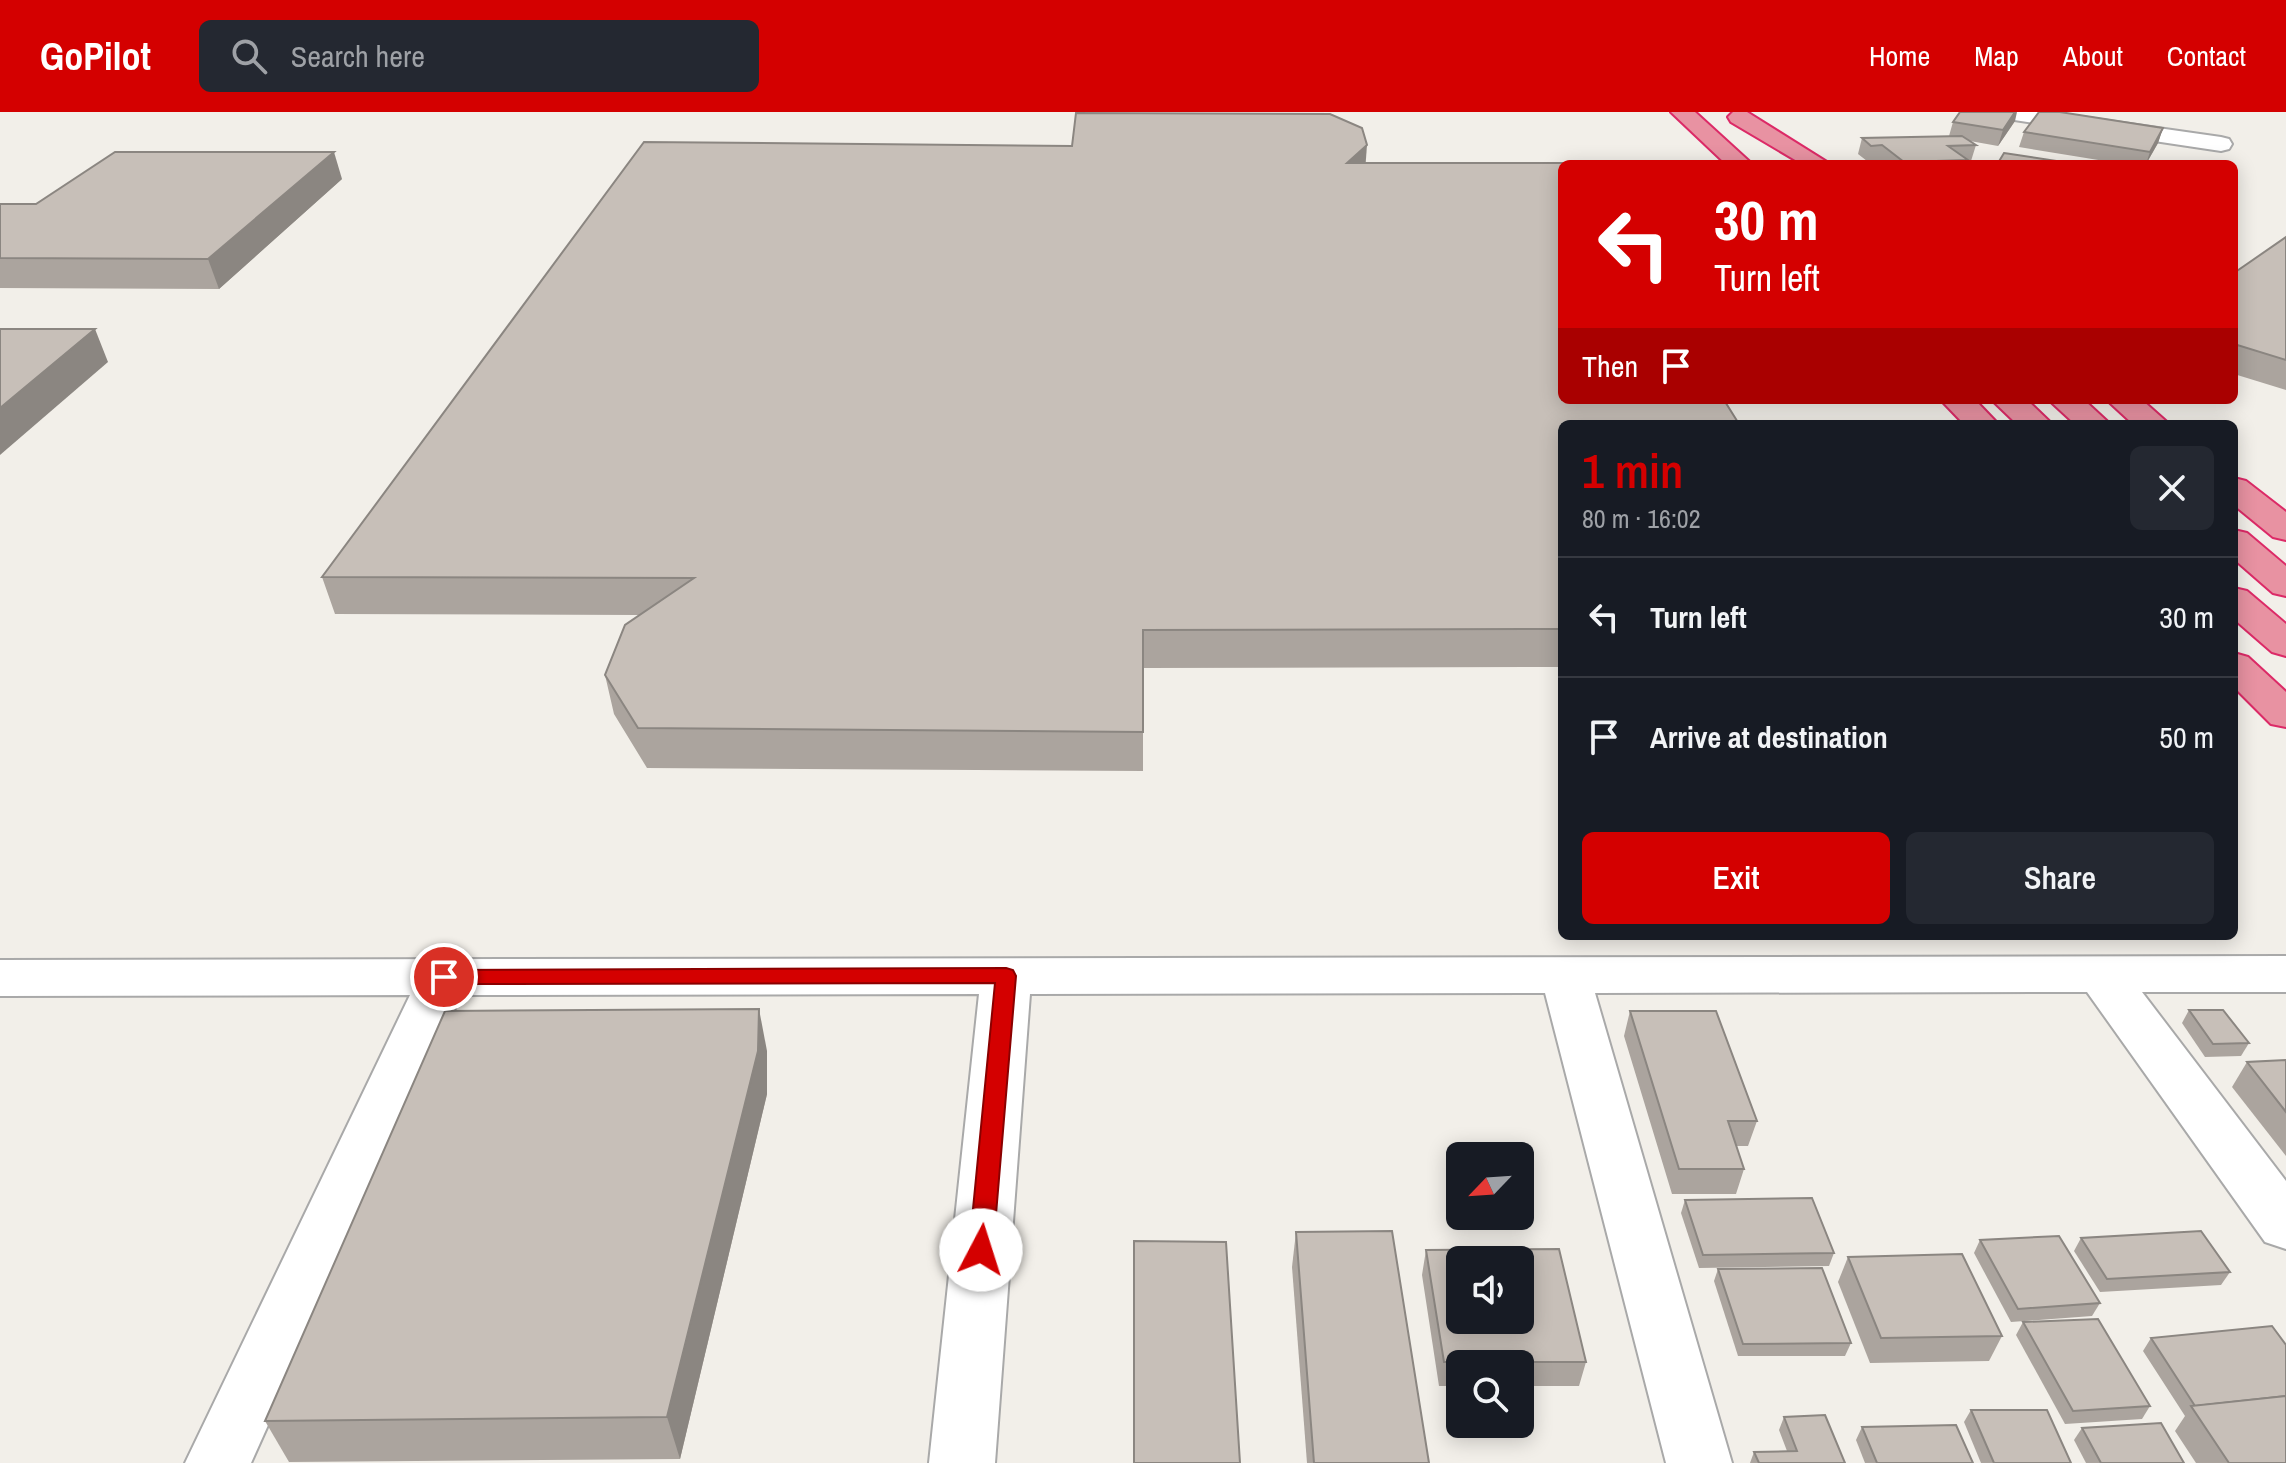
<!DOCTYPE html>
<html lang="en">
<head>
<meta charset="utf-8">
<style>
  :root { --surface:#171b24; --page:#242831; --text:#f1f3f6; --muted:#9ea1a6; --line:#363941; --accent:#d40000 }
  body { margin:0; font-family:"Archivo Narrow",sans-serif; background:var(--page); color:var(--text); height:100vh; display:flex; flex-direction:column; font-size:30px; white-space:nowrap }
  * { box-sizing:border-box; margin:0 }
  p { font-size:26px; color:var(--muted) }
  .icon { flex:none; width:44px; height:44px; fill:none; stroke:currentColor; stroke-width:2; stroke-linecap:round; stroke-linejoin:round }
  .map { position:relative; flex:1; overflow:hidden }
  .sheet { position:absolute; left:1558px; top:308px; width:680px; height:520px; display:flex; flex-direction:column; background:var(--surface); border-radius:12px; box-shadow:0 4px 20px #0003 }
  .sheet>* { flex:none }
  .hud { position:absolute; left:1558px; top:48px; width:680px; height:244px; border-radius:12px; box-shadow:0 4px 20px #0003; background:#d40000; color:#fff; overflow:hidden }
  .needle { width:52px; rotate:245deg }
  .fabs { position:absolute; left:1446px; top:1030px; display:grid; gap:16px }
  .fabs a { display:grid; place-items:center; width:88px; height:88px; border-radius:12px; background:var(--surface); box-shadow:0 4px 20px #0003; font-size:40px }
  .pin { position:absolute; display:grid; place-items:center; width:68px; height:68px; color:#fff; margin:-34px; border:4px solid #fff; border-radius:50%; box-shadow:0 2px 8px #0007 }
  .me { position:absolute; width:88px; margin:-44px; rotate:5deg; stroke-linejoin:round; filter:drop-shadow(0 0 6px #0008) }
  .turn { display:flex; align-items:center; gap:28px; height:168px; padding:0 24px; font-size:36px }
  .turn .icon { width:104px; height:104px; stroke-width:2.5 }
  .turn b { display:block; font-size:56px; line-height:68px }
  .then { display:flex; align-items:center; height:76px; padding:0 24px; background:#0003; gap:16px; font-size:30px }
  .round { display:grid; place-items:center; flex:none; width:84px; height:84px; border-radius:12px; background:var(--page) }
  .overview { display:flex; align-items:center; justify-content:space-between; height:136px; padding:0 24px }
  h1 { font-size:48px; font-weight:600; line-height:60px; color:var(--accent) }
  .primary-button { display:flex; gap:16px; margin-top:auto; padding:16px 24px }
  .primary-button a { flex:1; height:92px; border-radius:12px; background:var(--accent); color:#fff; font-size:32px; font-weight:600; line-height:92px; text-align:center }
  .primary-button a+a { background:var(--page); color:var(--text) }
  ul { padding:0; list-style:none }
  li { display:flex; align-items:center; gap:24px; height:120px; padding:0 24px; border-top:2px solid var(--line) }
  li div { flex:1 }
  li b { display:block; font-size:30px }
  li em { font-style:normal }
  header { display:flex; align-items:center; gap:48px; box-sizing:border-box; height:112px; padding:0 40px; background:var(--accent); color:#fff }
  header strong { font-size:38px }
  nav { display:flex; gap:44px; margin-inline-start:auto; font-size:28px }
  .search { width:560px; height:72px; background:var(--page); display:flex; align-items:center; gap:20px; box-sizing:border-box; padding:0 28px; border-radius:12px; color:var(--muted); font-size:30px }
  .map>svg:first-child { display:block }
</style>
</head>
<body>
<header>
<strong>GoPilot</strong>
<div class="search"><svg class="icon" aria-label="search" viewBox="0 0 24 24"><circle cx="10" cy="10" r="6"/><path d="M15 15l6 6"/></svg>Search here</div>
<nav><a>Home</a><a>Map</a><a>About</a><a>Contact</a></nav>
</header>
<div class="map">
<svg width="2286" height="1351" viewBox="0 0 2286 1351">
  <rect width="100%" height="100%" fill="#f2efe9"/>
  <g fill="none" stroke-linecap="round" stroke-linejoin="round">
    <defs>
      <g id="street">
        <path d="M1990,0h56l175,25 8,2 3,5 -3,5 -8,2 -220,-33z"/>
        <path d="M2286,844v36h-144l144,189v68l-21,-7 -178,-250 -492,1 137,470h-66l-121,-470 -515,1 -35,469h-66l50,-469 -518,1 -210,468h-66l225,-468 -410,1v-36z"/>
      </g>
      <g id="highway">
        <path d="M1671,0h24l57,52h-26z"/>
        <path d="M1733,0h14l83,52h-28l-71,-42 -3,-5z"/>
        <path d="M1941,288h34l23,24h-34z"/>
        <path d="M1992,288h35l25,24h-35z"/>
        <path d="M2049,288h35l26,24h-35z"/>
        <path d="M2107,288h35l27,24h-36z"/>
        <path d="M2234,366l12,3 40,31v28l-13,-3 -39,-32z"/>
        <path d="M2234,418l13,3 39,33v30l-13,-3 -39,-34z"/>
        <path d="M2234,476l13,3 39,33v32l-14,-4 -38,-33z"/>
        <path d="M2234,541l14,4 38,35v35l-15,-3 -37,-37z"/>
      </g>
    </defs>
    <use href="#street" stroke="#a9a9a9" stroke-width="4"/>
    <use href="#highway" stroke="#dc2a67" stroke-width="4"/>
    <use href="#street" fill="#fff" fill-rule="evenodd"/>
    <use href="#highway" fill="#e892a2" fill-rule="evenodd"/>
  </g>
  <g fill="#aba49e">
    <path d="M2015,9l-17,25 -28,-5 6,4 -5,16h-3l-1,3h-85l-4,-3h-11l-9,-7 4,-16 87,-2 4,-14z"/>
    <path d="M2163,16l-5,15 -12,21h-23l-104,-17 5,-15z"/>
    <path d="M1366,51l196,261v243l-419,1v103l-496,-3 -33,-54 -9,-39 34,-60 -304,-1 -13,-37z"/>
    <path d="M342,67l-123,110 -219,-1v-84h36z"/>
    <path d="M2286,125v153l-52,-16v-101z"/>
    <path d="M2189,898l60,33 -8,13 -36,1 -23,-34z"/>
    <path d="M1630,899l127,110 -9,25h-12l8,23 -8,25h-64l-48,-158z"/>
    <path d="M767,939v43l-87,365 -391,3 -24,-41z"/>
    <path d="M2286,948v96l-54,-69 15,-25z"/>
    <path d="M1685,1088l149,53 -5,13 -130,2 -18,-55z"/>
    <path d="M1296,1120l133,231h-122l-15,-196z"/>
    <path d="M2081,1126l149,34 -9,13 -121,7 -26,-41z"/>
    <path d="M1980,1128l120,63 -8,13 -81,6 -37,-69z"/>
    <path d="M1426,1138l160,112 -7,24h-59v-22h-60v22h-21l-17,-111z"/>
    <path d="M1848,1145l154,79 -13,25 -119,2 -32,-81z"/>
    <path d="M1718,1157l133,74 -6,13h-107l-24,-75z"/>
    <path d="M2023,1210l127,84 -8,13 -77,5 -49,-89z"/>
    <path d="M2151,1226l135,125h-90l-21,-32 10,-15 -42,-65z"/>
    <path d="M1971,1298l100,53h-90l-17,-41z"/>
    <path d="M1784,1305l61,46h-95l4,-11 33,-1 -8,-21z"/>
    <path d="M1862,1315l111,36h-108l-9,-23z"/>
    <path d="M2082,1316l102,35h-98l-12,-23z"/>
  </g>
  <g fill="#8b8681">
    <path d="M2015,0h2l-2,9 -17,25 5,-16z"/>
    <path d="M2163,16l-5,15 -12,21 4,-12z"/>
    <path d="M1367,33l-2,27 -18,-9z"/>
    <path d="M334,40l8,27 -123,110 -11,-30z"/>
    <path d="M95,217l13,33 -108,93v-47z"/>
    <path d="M759,897l8,42v43l-87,365 -13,-42z"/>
  </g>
  <g fill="#c7bfb8" stroke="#8b8681" stroke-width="2" fill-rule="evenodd">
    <path d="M1960,0h55l-12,18 -50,-8z"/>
    <path d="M2039,0h21l103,16 -13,24 -126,-20z"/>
    <path d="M1076,1l254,1 32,14 5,17 -20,18h233l1,1h-19v236h162l15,24h-177v205l-419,1v102l-505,-4 -33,-53 20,-50 69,-47 -372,-1 322,-435 428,4z"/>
    <path d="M1962,24l14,9 -28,1 20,14 -64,2 -22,-17 -11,1 -9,-8z"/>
    <path d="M115,40h219l-126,107 -208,-1v-54h36z"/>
    <path d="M2004,41l72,11 -78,-1z"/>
    <path d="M2286,125v123l-52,-16v-71z"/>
    <path d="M0,217h95l-95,79z"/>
    <path d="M759,897l-1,42 -91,366 -402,4 180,-410z"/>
    <path d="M2189,898h34l26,33 -36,1z"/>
    <path d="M1630,899h86l41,110h-29l16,48h-65z"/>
    <path d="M2286,948v52l-39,-50z"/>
    <path d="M1812,1086l22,55 -131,2 -18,-55z"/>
    <path d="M1392,1119l37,232h-115l-18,-231z"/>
    <path d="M2201,1119l29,41 -123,7 -26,-41z"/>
    <path d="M2059,1124l41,67 -82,6 -38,-69z"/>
    <path d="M1134,1129l92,1 14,221h-106z"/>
    <path d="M1559,1137l27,113h-142l-18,-112zM1460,1148h60v60h-60z"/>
    <path d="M1962,1142l40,82 -121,2 -33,-81z"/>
    <path d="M1822,1156l29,75 -108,1 -25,-75z"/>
    <path d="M2098,1207l52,87 -77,5 -50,-89z"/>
    <path d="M2272,1214l14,19v51l-91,10 -44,-68z"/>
    <path d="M2286,1284v67h-57l-38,-57z"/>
    <path d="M1971,1298h76l24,53h-77z"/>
    <path d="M1825,1303l20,48h-86l-5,-11 43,-1 -13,-34z"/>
    <path d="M2161,1311l23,40h-83l-19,-35z"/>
    <path d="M1956,1313l17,38h-96l-15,-36z"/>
  </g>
  <path fill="#d40000" stroke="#8a0000" stroke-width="2" d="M1006,856l7,2 3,6 -23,274 -3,7 -9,3 -9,-3 -3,-7 26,-267 -551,1 -8,-2 -3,-5 3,-5 8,-2z"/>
</svg>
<div class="fabs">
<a><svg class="needle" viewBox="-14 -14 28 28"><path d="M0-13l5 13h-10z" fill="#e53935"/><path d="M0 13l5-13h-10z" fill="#9ea1a6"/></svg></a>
<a><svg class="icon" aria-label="sound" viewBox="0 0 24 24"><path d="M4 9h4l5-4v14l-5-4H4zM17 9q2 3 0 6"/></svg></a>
<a><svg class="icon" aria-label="search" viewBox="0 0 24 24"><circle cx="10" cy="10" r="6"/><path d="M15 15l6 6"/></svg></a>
</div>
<div class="pin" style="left:444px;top:865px;background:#d93025"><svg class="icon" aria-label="arrive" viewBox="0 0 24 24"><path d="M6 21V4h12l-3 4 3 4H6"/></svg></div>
<svg class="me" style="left:981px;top:1138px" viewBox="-20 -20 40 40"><circle r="19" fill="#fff"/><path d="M0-13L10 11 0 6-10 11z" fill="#d40000"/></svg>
<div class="hud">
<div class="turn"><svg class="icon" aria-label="left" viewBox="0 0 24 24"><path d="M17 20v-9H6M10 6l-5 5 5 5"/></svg><div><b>30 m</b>Turn left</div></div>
<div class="then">Then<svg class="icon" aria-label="arrive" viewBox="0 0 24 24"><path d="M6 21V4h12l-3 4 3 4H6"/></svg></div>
</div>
<section class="sheet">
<div class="overview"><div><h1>1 min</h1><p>80 m · 16:02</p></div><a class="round"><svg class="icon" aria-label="close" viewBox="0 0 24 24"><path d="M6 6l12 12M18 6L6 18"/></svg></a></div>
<ul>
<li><svg class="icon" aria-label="left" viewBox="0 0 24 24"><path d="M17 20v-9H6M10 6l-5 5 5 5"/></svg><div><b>Turn left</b></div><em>30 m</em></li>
<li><svg class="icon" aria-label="arrive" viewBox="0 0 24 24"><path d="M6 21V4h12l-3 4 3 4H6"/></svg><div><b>Arrive at destination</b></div><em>50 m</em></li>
</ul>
<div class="primary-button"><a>Exit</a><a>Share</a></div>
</section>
</div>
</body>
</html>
